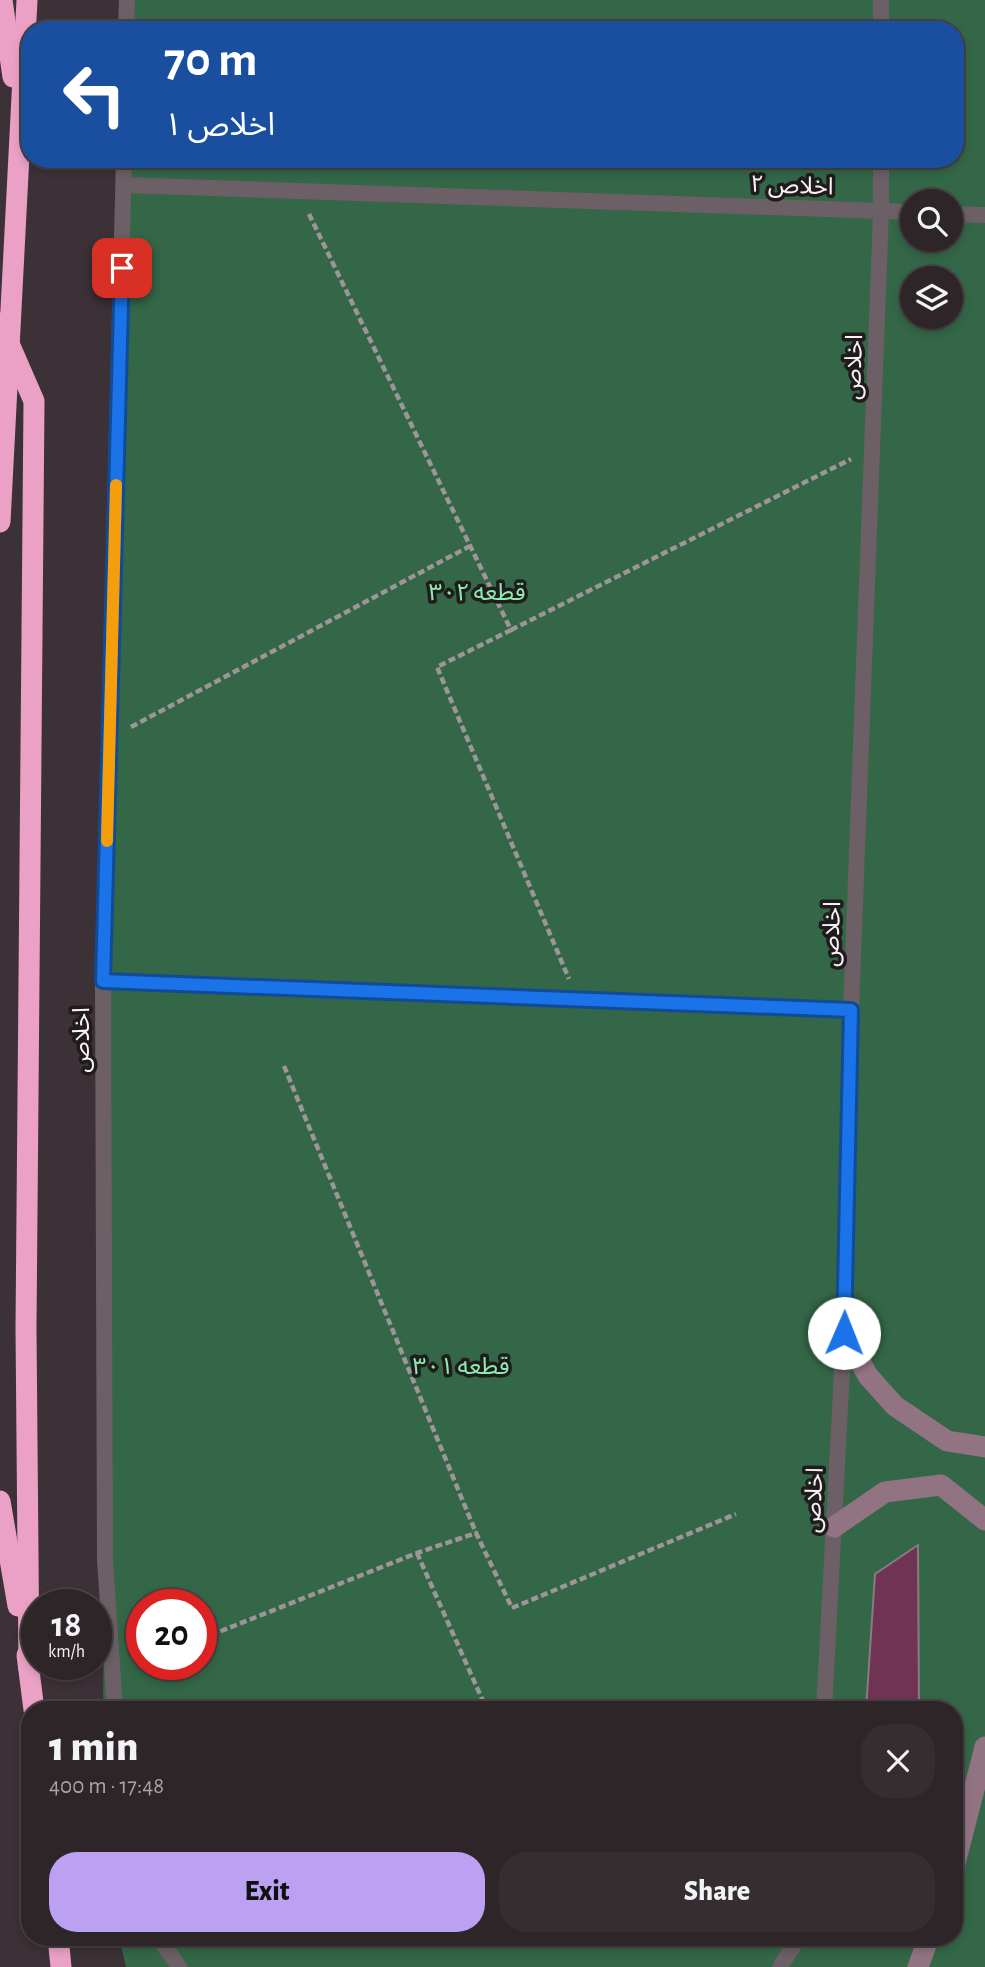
<!DOCTYPE html>
<html lang="en">
<head>
<meta charset="utf-8">
<style>
  :root { --surface:#2d2528; --page:#352d30; --text:#f1f3f6; --muted:#a7a5a8; --line:#484245; --accent:#bca0f2 }
  body { margin:0; font-family:"Alegreya Sans","Noto Sans Arabic",sans-serif; background:var(--page); color:var(--text); height:100vh; display:flex; flex-direction:column; font-size:26px; white-space:nowrap }
  * { box-sizing:border-box; margin:0 }
  p { font-size:23px; color:var(--muted) }
  .icon { flex:none; width:38px; height:38px; fill:none; stroke:currentColor; stroke-width:2; stroke-linecap:round; stroke-linejoin:round }
  .map { position:relative; flex:1; overflow:hidden }
  .sheet { position:absolute; left:21px; top:1701px; width:942px; height:245px; display:flex; flex-direction:column; background:var(--surface); border-radius:28px; box-shadow:0 4px 10px #0003,0 0 0 2px var(--line) }
  .sheet>* { flex:none }
  .hud { position:absolute; left:21px; top:21px; width:943px; height:147px; border-radius:28px; box-shadow:0 4px 10px #0003,0 0 0 2px var(--line); background:#1a4fa0; color:#fff; overflow:hidden }
  .controls { position:absolute; left:900px; top:189px; display:grid; gap:14px }
  .controls a { display:grid; place-items:center; width:63px; height:63px; border-radius:50%; background:var(--surface); box-shadow:0 4px 10px #0003,0 0 0 2px var(--line); font-size:35px }
  .speed { position:absolute; left:21px; top:1589px; display:flex; gap:14px; font-size:35px; font-weight:700; text-align:center }
  .speed>* { display:grid; place-content:center; width:91px; height:91px; border-radius:50%; background:var(--surface); box-shadow:0 4px 10px #0003,0 0 0 2px var(--line); line-height:1 }
  .speed small { font-size:18px; font-weight:400 }
  .speed .limit { border:10px solid #d22; background:#fff; color:#111 }
  .pin { position:absolute; display:grid; place-items:center; width:60px; height:60px; color:#fff; margin:-30px; border-radius:14px; box-shadow:0 4px 10px #0006 }
  .me { position:absolute; width:77px; margin:-38px; rotate:1deg; stroke-linejoin:round; filter:drop-shadow(0 0 5px #0008) }
  .turn { display:flex; align-items:center; gap:24px; height:147px; padding:0 28px; font-size:32px }
  .turn .icon { width:91px; height:91px; stroke-width:2.5 }
  .turn b { display:block; font-size:49px; line-height:60px }
  .round { display:grid; place-items:center; flex:none; width:74px; height:74px; border-radius:28px; background:var(--page) }
  .headline { display:flex; align-items:center; justify-content:space-between; height:119px; padding:0 28px }
  h1 { font-size:42px; font-weight:800; line-height:52px }
  .primary-button { display:flex; gap:14px; margin-top:auto; padding:14px 28px }
  .primary-button a { flex:1; height:80px; border-radius:28px; background:var(--accent); color:#111; font-size:28px; font-weight:800; line-height:80px; text-align:center }
  .primary-button a+a { background:var(--page); color:var(--text) }
  .map>svg:first-child { display:block }
</style>
</head>
<body>
<div class="map">
<svg width="985" height="1967" viewBox="0 0 985 1967">
  <rect width="100%" height="100%" fill="#3c3136"/>
  <path fill="#336747" fill-rule="evenodd" d="M122,0h863v1967h-859l-7,-30h835v-227h-851l17,-1551h836v-129h-835zM912,201h38v39h-38zM912,278h38v39h-38zM142,1605h59v59h-59z"/>
  <path fill="#713354" stroke="#887b81" stroke-width="2" d="M918,1545l1,165h-53l9,-136z"/>
  <g fill="none" stroke-linecap="round" stroke-linejoin="round">
    <g stroke="#9e9599" stroke-width="4.5" stroke-dasharray="7 3.5" stroke-linecap="butt">
      <path d="M309,214l202,416 -74,37 132,312"/>
      <path d="M511,630l340,-171"/>
      <path d="M131,727l339,-181"/>
      <path d="M284,1066l192,467"/>
      <path d="M417,1553l70,157"/>
      <path d="M201,1639l216,-86 59,-20 36,75 224,-94"/>
    </g>
    <g stroke="#6c5f65" stroke-width="16">
      <path d="M881,0v30"/>
      <path d="M126,30l1,-30"/>
      <path d="M124,185l788,27"/>
      <path d="M950,214l35,1"/>
      <path d="M103,981l748,29"/>
      <path d="M115,1710l-10,-150 -2,-579 21,-822"/>
      <path d="M824,1710l20,-377 7,-323 30,-799v-52"/>
      <path d="M162,1937l1,7 16,23"/>
      <path d="M780,1967l19,-30"/>
    </g>
    <g stroke="#927382" stroke-width="21">
      <path d="M844,1333l24,43 27,30 52,35 38,6"/>
      <path d="M834,1527l51,-35 56,-7 44,35"/>
      <path d="M954,1867l31,-120"/>
      <path d="M918,1967l11,-30"/>
    </g>
    <g stroke="#eba1c5" stroke-width="21">
      <path d="M2,0l11,77"/>
      <path d="M0,323l34,78 -8,927 3,341"/>
      <path d="M0,522l27,-522"/>
      <path d="M0,1501l18,105"/>
      <path d="M27,1655l7,55"/>
      <path d="M58,1937l3,30"/>
    </g>
  </g>
  <g fill="none" stroke-linecap="round" stroke-linejoin="round">
    <defs>
      <path id="route" d="M122,268l-19,713 748,29 -7,323"/>
    </defs>
    <use href="#route" stroke="#114b97" stroke-width="18"/>
    <use href="#route" stroke="#1a73e8" stroke-width="12"/>
    <path stroke="#f59e0b" stroke-width="12" d="M107,841l9,-356"/>
  </g>
  <g text-anchor="middle" stroke-width="7" stroke-linejoin="round" paint-order="stroke">
    <g font-size="24" fill="#f9f2f5" stroke="#201b1d">
      <text transform="translate(792 185) rotate(2)" y="8">اخلاص ۲</text>
      <text transform="translate(853 367) rotate(-88)" y="8">اخلاص</text>
      <text transform="translate(831 934) rotate(-88)" y="8">اخلاص</text>
      <text transform="translate(81 1040) rotate(-90)" y="8">اخلاص</text>
      <text transform="translate(813 1500) rotate(-87)" y="8">اخلاص</text>
    </g>
    <g font-size="24" fill="#8becaf" stroke="#201b1d">
      <text x="477" y="600">قطعه ۳۰۲</text>
      <text x="461" y="1374">قطعه ۳۰۱</text>
    </g>
  </g>
</svg>
<div class="controls">
<a><svg class="icon" aria-label="search" viewBox="0 0 24 24"><circle cx="10" cy="10" r="6"/><path d="M15 15l6 6"/></svg></a>
<a><svg class="icon" aria-label="layers" viewBox="0 0 24 24"><path d="M12 4l9 5-9 5-9-5zM3 14l9 5 9-5"/></svg></a>
</div>
<div class="speed"><div>18<small>km/h</small></div><div class="limit">20</div></div>
<div class="pin" style="left:122px;top:268px;background:#d93025"><svg class="icon" aria-label="arrive" viewBox="0 0 24 24"><path d="M6 21V4h12l-3 4 3 4H6"/></svg></div>
<svg class="me" style="left:844px;top:1333px" viewBox="-20 -20 40 40"><circle r="19" fill="#fff"/><path d="M0-13L10 11 0 6-10 11z" fill="#1a73e8"/></svg>
<div class="hud">
<div class="turn"><svg class="icon" aria-label="left" viewBox="0 0 24 24"><path d="M17 20v-9H6M10 6l-5 5 5 5"/></svg><div><b>70 m</b>اخلاص ۱</div></div>
</div>
<section class="sheet">
<div class="headline"><div><h1>1 min</h1><p>400 m · 17:48</p></div><a class="round"><svg class="icon" aria-label="close" viewBox="0 0 24 24"><path d="M6 6l12 12M18 6L6 18"/></svg></a></div>
<div class="primary-button"><a>Exit</a><a>Share</a></div>
</section>
</div>
</body>
</html>
